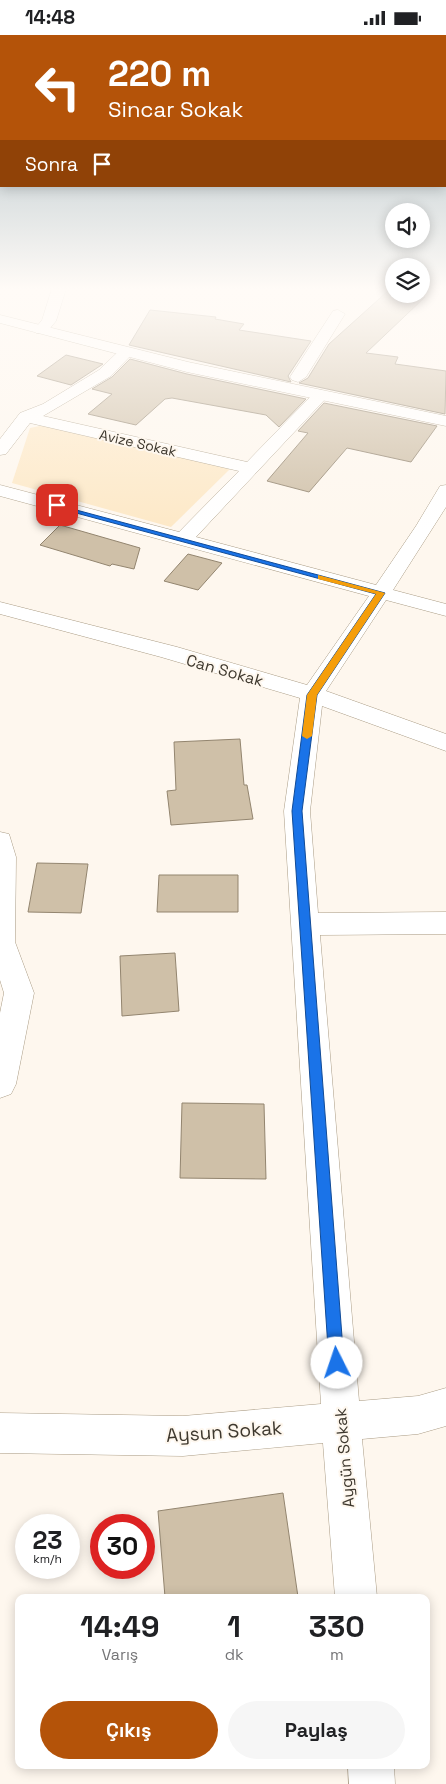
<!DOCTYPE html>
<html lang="tr">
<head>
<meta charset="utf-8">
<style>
  :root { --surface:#fff; --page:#f6f6f6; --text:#202124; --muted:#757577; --accent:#b45309 }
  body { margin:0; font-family:"Space Grotesk",sans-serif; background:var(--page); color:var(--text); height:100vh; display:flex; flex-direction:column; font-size:19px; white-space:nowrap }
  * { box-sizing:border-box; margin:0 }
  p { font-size:16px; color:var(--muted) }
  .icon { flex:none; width:28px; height:28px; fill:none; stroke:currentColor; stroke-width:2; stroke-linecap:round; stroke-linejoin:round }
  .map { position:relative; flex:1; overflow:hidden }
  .side { position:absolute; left:15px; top:1559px; width:415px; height:175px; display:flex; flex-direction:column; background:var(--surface); border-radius:10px; box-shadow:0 2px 12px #0003 }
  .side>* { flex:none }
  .top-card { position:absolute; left:0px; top:0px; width:446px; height:152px; box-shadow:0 2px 12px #0003; background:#b45309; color:#fff; overflow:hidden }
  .fabs { position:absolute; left:385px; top:168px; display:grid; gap:10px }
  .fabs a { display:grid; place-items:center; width:45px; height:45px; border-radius:50%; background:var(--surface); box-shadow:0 2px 12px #0003; font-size:25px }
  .speed { position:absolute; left:15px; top:1479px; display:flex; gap:10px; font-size:25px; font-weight:700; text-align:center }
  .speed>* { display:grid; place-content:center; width:65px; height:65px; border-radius:50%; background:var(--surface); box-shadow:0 2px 12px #0003; line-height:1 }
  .speed small { font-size:12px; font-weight:400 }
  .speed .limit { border:8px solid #d22; background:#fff; color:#111 }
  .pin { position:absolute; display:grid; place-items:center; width:42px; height:42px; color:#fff; margin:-21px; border-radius:10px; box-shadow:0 2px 8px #0006 }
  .me { position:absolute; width:55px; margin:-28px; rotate:356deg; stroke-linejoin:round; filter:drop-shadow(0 0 4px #0008) }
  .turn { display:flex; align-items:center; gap:18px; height:105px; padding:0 25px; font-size:22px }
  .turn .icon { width:65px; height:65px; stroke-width:2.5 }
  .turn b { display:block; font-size:35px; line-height:42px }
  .then { display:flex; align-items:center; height:48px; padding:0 25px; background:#0003; gap:10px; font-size:19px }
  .eta { display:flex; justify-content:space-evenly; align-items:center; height:85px; text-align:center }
  .eta b { font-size:30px; font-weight:700; line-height:35px }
  .cta { display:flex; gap:10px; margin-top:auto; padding:10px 25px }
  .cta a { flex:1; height:58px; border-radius:30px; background:var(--accent); color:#fff; font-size:20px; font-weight:700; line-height:58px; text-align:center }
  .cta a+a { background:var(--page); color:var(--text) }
  .status { display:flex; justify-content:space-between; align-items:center; height:35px; padding:0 25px; background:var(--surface); direction:ltr }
  .status svg { height:14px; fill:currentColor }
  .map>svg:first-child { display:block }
</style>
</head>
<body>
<div class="status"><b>14:48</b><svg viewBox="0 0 49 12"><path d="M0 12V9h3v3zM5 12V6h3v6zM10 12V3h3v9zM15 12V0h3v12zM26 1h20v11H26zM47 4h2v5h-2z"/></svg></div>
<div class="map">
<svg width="446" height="1749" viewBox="0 0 446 1749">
  <rect width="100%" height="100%" fill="#fef7ee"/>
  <path fill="#fde8c6" d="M49,389l181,45 -59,58 -159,-44 18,-55z"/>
  <g fill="#cfc0a8" stroke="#93856f">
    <path d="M389,255l5,1v3l31,3 -59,56 32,4 -3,7 51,7 -1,43 -146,-31 9,-5 21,-34z"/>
    <path d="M150,275l66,7 -1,2 29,5 -5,6 72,11 -23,35 3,6 -162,-37z"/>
    <path d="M66,320l37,9 -32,21 -34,-9z"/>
    <path d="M130,324l57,15 119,25 -27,28 -13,-12 -94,-17 -7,1 -29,26 -48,-11 24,-20 -20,-5 20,-12z"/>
    <path d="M324,368l113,23 -26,36 -64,-14 -38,44 -42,-11 41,-48 -10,-2z"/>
    <path d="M60,490l80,23 -6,21 -22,-5 -2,2 -70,-21z"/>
    <path d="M188,519l34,9 -24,27 -34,-9z"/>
    <path d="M240,704l4,46h3l6,34 -82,6 -4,-34 9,-1 -2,-48z"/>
    <path d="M37,828l51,1 -7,49 -53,-1z"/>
    <path d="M159,840h79v37h-81z"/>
    <path d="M175,918l4,58 -57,5 -2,-60z"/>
    <path d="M182,1068l82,1 2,75 -86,-1z"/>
    <path d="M283,1458l15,104h-133l-7,-86z"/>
  </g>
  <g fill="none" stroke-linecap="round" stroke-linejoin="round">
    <defs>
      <g id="minor">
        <path d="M52,254h14l-10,32 -10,12h-10l-2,-3 8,-10z"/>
        <path d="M338,275l7,4 -39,63 -8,5 -6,-2 -2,-3 43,-66z"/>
        <path d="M126,312l8,5 -23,24 -68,40 204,46 68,-70 6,-2 8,5 -133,142 180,48 40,-59 24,-40 6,-1v22l-53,83 53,14v12l-60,-16 -60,91 120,43v17l-124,-45 -12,105 8,102 128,-1v22l-126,1 39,466 59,-5 28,-8v38l-28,8 -56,5 15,158h-42l-12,-154 -140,13 -183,-3v-40l183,3 138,-12 -37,-593 16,-113 -139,-41 -161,-43v-12l177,45 130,38 62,-89 -369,-100v-11l179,47 60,-61 -209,-48 -24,31 -6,1v-16l20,-26 23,-9 56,-34 22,-21z"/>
        <path d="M0,797l9,2 7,23 -1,85 19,51 -18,91 -5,10 -11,4v-85l4,-20 -4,-13z"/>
        <path d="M348,1730h46l1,19h-46z"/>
      </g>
      <path id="tertiary" d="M0,280l188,47 258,54v10l-259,-54 -187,-49z"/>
    </defs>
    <use href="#minor" stroke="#aa9c85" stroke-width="1"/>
    <use href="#tertiary" stroke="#aa9c85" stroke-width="1"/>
    <use href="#minor" fill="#fff" fill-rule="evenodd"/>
    <use href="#tertiary" fill="#fff" fill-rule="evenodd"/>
  </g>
  <linearGradient id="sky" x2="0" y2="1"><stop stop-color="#a0b4bd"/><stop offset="0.51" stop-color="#fffbf7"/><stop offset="1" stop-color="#fffbf7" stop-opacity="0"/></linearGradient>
  <rect width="446" height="498" fill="url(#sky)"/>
  <path fill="#1a73e8" stroke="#114b97" d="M54,469l331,89 -68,102 -15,116 42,552 -2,5 -5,2 -6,-2 -2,-5 -37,-552 15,-116 69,-101 -322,-87z"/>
  <path fill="#f59e0b" d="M318,540l67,18 -68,102 -5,41 -5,3 -5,-3 5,-41 69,-101 -58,-15z"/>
  <g text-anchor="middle" stroke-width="4" stroke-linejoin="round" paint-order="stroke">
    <g font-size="14" fill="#3e382e" stroke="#fef7ee">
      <text transform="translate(138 408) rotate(13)" y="5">Avize Sokak</text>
    </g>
    <g font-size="16" fill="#3e382e" stroke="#fef7ee">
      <text transform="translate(225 635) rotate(16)" y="6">Can Sokak</text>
      <text transform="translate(344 1423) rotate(-95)" y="6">Aygün Sokak</text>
    </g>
    <g font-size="19" fill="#3e382e" stroke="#fef7ee">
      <text transform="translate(224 1396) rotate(-4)" y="7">Aysun Sokak</text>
    </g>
  </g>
</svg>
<div class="fabs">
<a><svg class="icon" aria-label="sound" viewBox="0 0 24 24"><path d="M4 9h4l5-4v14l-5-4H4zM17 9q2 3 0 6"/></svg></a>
<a><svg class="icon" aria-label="layers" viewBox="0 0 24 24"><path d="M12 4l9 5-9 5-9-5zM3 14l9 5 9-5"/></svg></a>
</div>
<div class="speed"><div>23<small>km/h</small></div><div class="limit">30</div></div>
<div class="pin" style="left:57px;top:470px;background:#d93025"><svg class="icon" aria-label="arrive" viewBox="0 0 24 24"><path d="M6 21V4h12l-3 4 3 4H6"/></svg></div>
<svg class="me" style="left:337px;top:1328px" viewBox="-20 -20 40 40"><circle r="19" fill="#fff"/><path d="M0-13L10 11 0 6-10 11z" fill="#1a73e8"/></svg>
<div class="top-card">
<div class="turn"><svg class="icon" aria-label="left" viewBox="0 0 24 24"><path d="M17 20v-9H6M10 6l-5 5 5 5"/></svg><div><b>220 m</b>Sincar Sokak</div></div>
<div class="then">Sonra<svg class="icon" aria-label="arrive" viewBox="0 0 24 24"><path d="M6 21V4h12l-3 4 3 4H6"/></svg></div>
</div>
<section class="side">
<div class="eta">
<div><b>14:49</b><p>Varış</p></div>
<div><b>1</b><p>dk</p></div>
<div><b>330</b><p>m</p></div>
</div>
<div class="cta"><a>Çıkış</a><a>Paylaş</a></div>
</section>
</div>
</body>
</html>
